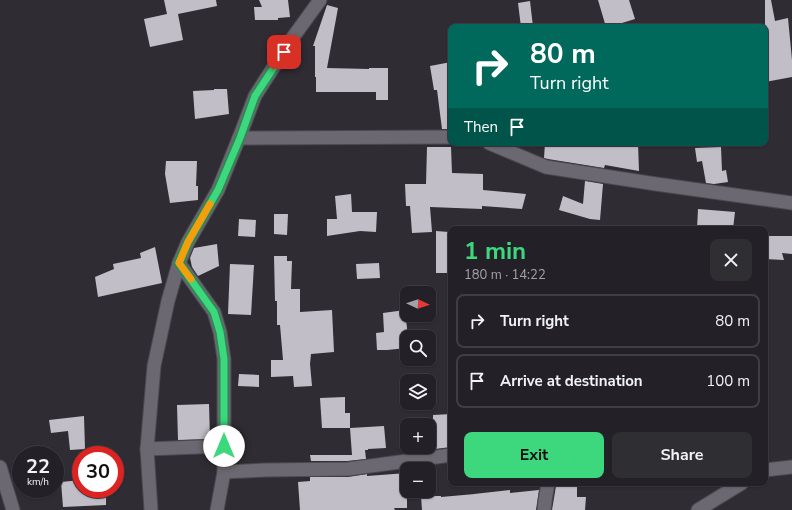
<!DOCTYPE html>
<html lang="en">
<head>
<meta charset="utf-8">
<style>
  :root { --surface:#232127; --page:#2f2e33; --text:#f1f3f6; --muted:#a3a3a7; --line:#403e44; --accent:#3dd77e }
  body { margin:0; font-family:"Nunito Sans",sans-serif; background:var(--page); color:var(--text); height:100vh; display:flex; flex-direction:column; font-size:15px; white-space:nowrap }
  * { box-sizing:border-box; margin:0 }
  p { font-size:13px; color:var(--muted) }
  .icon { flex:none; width:22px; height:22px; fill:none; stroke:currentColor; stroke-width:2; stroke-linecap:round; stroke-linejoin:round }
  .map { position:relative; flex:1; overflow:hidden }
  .details { position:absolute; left:448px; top:226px; width:320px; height:260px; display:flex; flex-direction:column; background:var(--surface); border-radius:8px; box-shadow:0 1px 3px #0004,0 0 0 1px var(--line) }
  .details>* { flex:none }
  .top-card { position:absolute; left:448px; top:24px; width:320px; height:122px; border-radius:8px; box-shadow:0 1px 3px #0004,0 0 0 1px var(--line); background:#00695c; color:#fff; overflow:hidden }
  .needle { width:26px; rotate:93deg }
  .buttons { position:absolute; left:400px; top:286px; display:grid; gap:8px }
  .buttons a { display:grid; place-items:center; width:36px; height:36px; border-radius:8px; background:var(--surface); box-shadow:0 1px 3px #0004,0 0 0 1px var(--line); font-size:20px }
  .speed { position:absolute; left:12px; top:446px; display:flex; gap:8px; font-size:20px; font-weight:700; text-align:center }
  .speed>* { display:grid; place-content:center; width:52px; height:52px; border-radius:50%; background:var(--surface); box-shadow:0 1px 3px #0004,0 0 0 1px var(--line); line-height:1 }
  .speed small { font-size:10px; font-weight:400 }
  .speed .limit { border:6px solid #d22; background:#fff; color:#111 }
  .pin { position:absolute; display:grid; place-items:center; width:34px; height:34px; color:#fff; margin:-17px; border-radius:8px; box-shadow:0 2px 6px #0006 }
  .me { position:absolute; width:44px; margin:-22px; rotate:0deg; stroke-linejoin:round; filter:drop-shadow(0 0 3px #0008) }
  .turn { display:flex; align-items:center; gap:14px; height:84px; padding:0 16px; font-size:18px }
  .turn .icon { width:52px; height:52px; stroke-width:2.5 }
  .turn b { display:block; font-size:28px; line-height:34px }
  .then { display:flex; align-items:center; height:38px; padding:0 16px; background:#0003; gap:8px; font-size:15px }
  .round { display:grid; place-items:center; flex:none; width:42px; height:42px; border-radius:8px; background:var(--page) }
  .head { display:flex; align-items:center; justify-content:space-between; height:68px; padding:0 16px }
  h1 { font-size:24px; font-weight:700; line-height:30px; color:var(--accent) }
  .primary-button { display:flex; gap:8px; margin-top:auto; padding:8px 16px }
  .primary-button a { flex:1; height:46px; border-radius:8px; background:var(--accent); color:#111; font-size:16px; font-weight:700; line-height:46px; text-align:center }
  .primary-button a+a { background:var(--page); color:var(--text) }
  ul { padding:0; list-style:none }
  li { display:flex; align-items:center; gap:12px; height:54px; margin:0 8px 6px; padding:0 8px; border:2px solid var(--line); border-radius:8px }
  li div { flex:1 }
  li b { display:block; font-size:15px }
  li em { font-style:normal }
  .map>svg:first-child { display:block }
</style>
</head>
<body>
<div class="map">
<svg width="792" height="510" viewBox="0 0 792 510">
  <rect width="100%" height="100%" fill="#2f2c34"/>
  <g fill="#c2bec8">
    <path d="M164,0h52l1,6 -39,8 5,26 -33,7 -6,-28 23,-5z"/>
    <path d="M259,0h29l2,17 -12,1v2h-23l-1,-13h8z"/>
    <path d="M598,0h31l6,19 -26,8h-3z"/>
    <path d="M765,0h6l4,21 13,-3 4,42v17l-27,5z"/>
    <path d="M530,1l3,26h-12l-3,-24z"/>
    <path d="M327,5l11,3 -11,60 42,1v-1h19v32h-12v-8h-60v-15h-1v-31h-2z"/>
    <path d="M451,62v67h-9l-5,-39h-3l-4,-24z"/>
    <path d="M214,89h13l2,25 -34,5 -2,-28 21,-1z"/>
    <path d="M545,143h93l1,28 -34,-6 -1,3 -56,-9 -4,-1z"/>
    <path d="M427,147h24l1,26 31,1v16l43,4 -4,15 -40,-3v3l-52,-2 2,25 -20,1 -2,-27h-4l-1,-22h21z"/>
    <path d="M721,147l1,24 4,-1 2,12 -14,2 -8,-1 -4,-22 -5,1 -2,-14z"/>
    <path d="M166,161h31l-1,25h2v14l-28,3 -5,-29z"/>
    <path d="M585,181l18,3 -3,36 -10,-1 -31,-9 4,-14 20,8z"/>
    <path d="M351,194l1,18h25l-1,20 -16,-1 -33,5v-17h10l-2,-23z"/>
    <path d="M698,209l37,3 -2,17h-36z"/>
    <path d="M274,214h14l-1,21 -13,-1z"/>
    <path d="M239,219l17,1 -1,17 -17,-1z"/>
    <path d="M436,231l13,1 -1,41h-12z"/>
    <path d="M765,236h27v18l-10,-1 2,7 -19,-1z"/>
    <path d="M217,244l2,22 -21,10 -6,-9 -2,-9 4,-10z"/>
    <path d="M155,247l7,36 -64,14 -3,-20 19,-8 -1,-5 28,-6 -1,-5z"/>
    <path d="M274,256h13v5h5l-1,28h9v23l32,-2 2,42 -23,2 -1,10 2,22 -18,1 -1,-11 -22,1v-17h12l-3,-35h-3v-24h-2z"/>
    <path d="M379,263l1,15 -23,1 -1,-15z"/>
    <path d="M230,264l24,1 -3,50 -23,-1z"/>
    <path d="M405,310l3,27h-1v11l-20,2h-10l-1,-17 8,-1 -1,-19z"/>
    <path d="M239,374l20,1v12l-21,-1z"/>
    <path d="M345,397v16h5v15h-28l-2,-30z"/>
    <path d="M209,404l1,35 -32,1 -1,-35z"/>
    <path d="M451,414v33l-16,2 1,-22h-3v-12z"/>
    <path d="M84,416l1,33 -15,1 -2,-19 -17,2 -2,-13z"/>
    <path d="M384,426l2,22 -18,1v1h-3l1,9 -19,2h-36l-1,-6h42l-2,-27z"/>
    <path d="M407,473v35h-13l1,2h-95l-2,-28 12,-1v-4h38l19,-3v2z"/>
    <path d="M81,480v9h8v3l17,-1v14l-43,2 -2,-25z"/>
    <path d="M556,486h21v11h9l-1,13h-33z"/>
    <path d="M510,490v3l29,-3 -3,20h-114l-1,-14h20v1l34,-3h-1z"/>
  </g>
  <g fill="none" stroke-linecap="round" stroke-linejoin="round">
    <defs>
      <g id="minor">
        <path d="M239,138l212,-1"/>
        <path d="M489,143l57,24 110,17 136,19"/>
        <path d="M179,263l35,49 6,20 4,27v113l-7,38"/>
        <path d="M147,449l77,-3"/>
        <path d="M0,467l13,43"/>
        <path d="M765,470l27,-3"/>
        <path d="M224,472l42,-2 82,-1 103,-14"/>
        <path d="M151,510l-4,-61 7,-83 14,-65 11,-38 9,-21 30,-52 21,-52 16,-42 36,-56 29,-40"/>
        <path d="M544,510l1,-9 3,-18"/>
        <path d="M698,510l44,-27"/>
      </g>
    </defs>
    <use href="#minor" stroke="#4b4950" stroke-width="15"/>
    <use href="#minor" stroke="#6c6871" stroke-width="13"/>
  </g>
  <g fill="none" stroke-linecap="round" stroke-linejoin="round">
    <defs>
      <path id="route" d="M224,446v-87l-4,-27 -6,-20 -35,-49 9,-21 30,-52 22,-52 15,-42 29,-44"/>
    </defs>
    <use href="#route" stroke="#288c52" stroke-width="10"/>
    <use href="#route" stroke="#3dd77e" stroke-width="7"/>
    <path stroke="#f59e0b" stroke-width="7" d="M191,279l-12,-16 9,-21 22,-38"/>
  </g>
</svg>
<div class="buttons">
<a><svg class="needle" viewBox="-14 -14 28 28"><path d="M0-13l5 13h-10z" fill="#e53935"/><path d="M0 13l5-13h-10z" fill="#a3a3a7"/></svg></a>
<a><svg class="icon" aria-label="search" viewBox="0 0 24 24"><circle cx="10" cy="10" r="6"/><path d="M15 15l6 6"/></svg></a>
<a><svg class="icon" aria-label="layers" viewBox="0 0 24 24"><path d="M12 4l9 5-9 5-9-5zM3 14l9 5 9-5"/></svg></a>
<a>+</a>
<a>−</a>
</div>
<div class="speed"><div>22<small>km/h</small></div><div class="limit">30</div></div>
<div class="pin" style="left:284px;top:52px;background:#d93025"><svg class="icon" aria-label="arrive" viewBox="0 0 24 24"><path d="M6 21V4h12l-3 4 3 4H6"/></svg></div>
<svg class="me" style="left:224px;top:446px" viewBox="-20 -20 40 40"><circle r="19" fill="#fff"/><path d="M0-13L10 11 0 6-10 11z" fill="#3dd77e"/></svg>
<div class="top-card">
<div class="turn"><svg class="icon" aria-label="right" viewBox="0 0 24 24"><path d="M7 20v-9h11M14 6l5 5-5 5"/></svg><div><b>80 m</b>Turn right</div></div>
<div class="then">Then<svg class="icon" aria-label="arrive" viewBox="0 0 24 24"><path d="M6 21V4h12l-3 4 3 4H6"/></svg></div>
</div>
<section class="details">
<div class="head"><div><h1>1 min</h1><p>180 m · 14:22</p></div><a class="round"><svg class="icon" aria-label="close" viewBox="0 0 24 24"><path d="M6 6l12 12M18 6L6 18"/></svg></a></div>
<ul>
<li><svg class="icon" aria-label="right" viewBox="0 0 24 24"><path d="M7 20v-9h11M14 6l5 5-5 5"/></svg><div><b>Turn right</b></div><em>80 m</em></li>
<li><svg class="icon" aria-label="arrive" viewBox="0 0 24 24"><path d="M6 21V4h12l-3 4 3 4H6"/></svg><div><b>Arrive at destination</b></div><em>100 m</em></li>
</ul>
<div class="primary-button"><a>Exit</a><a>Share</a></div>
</section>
</div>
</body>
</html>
